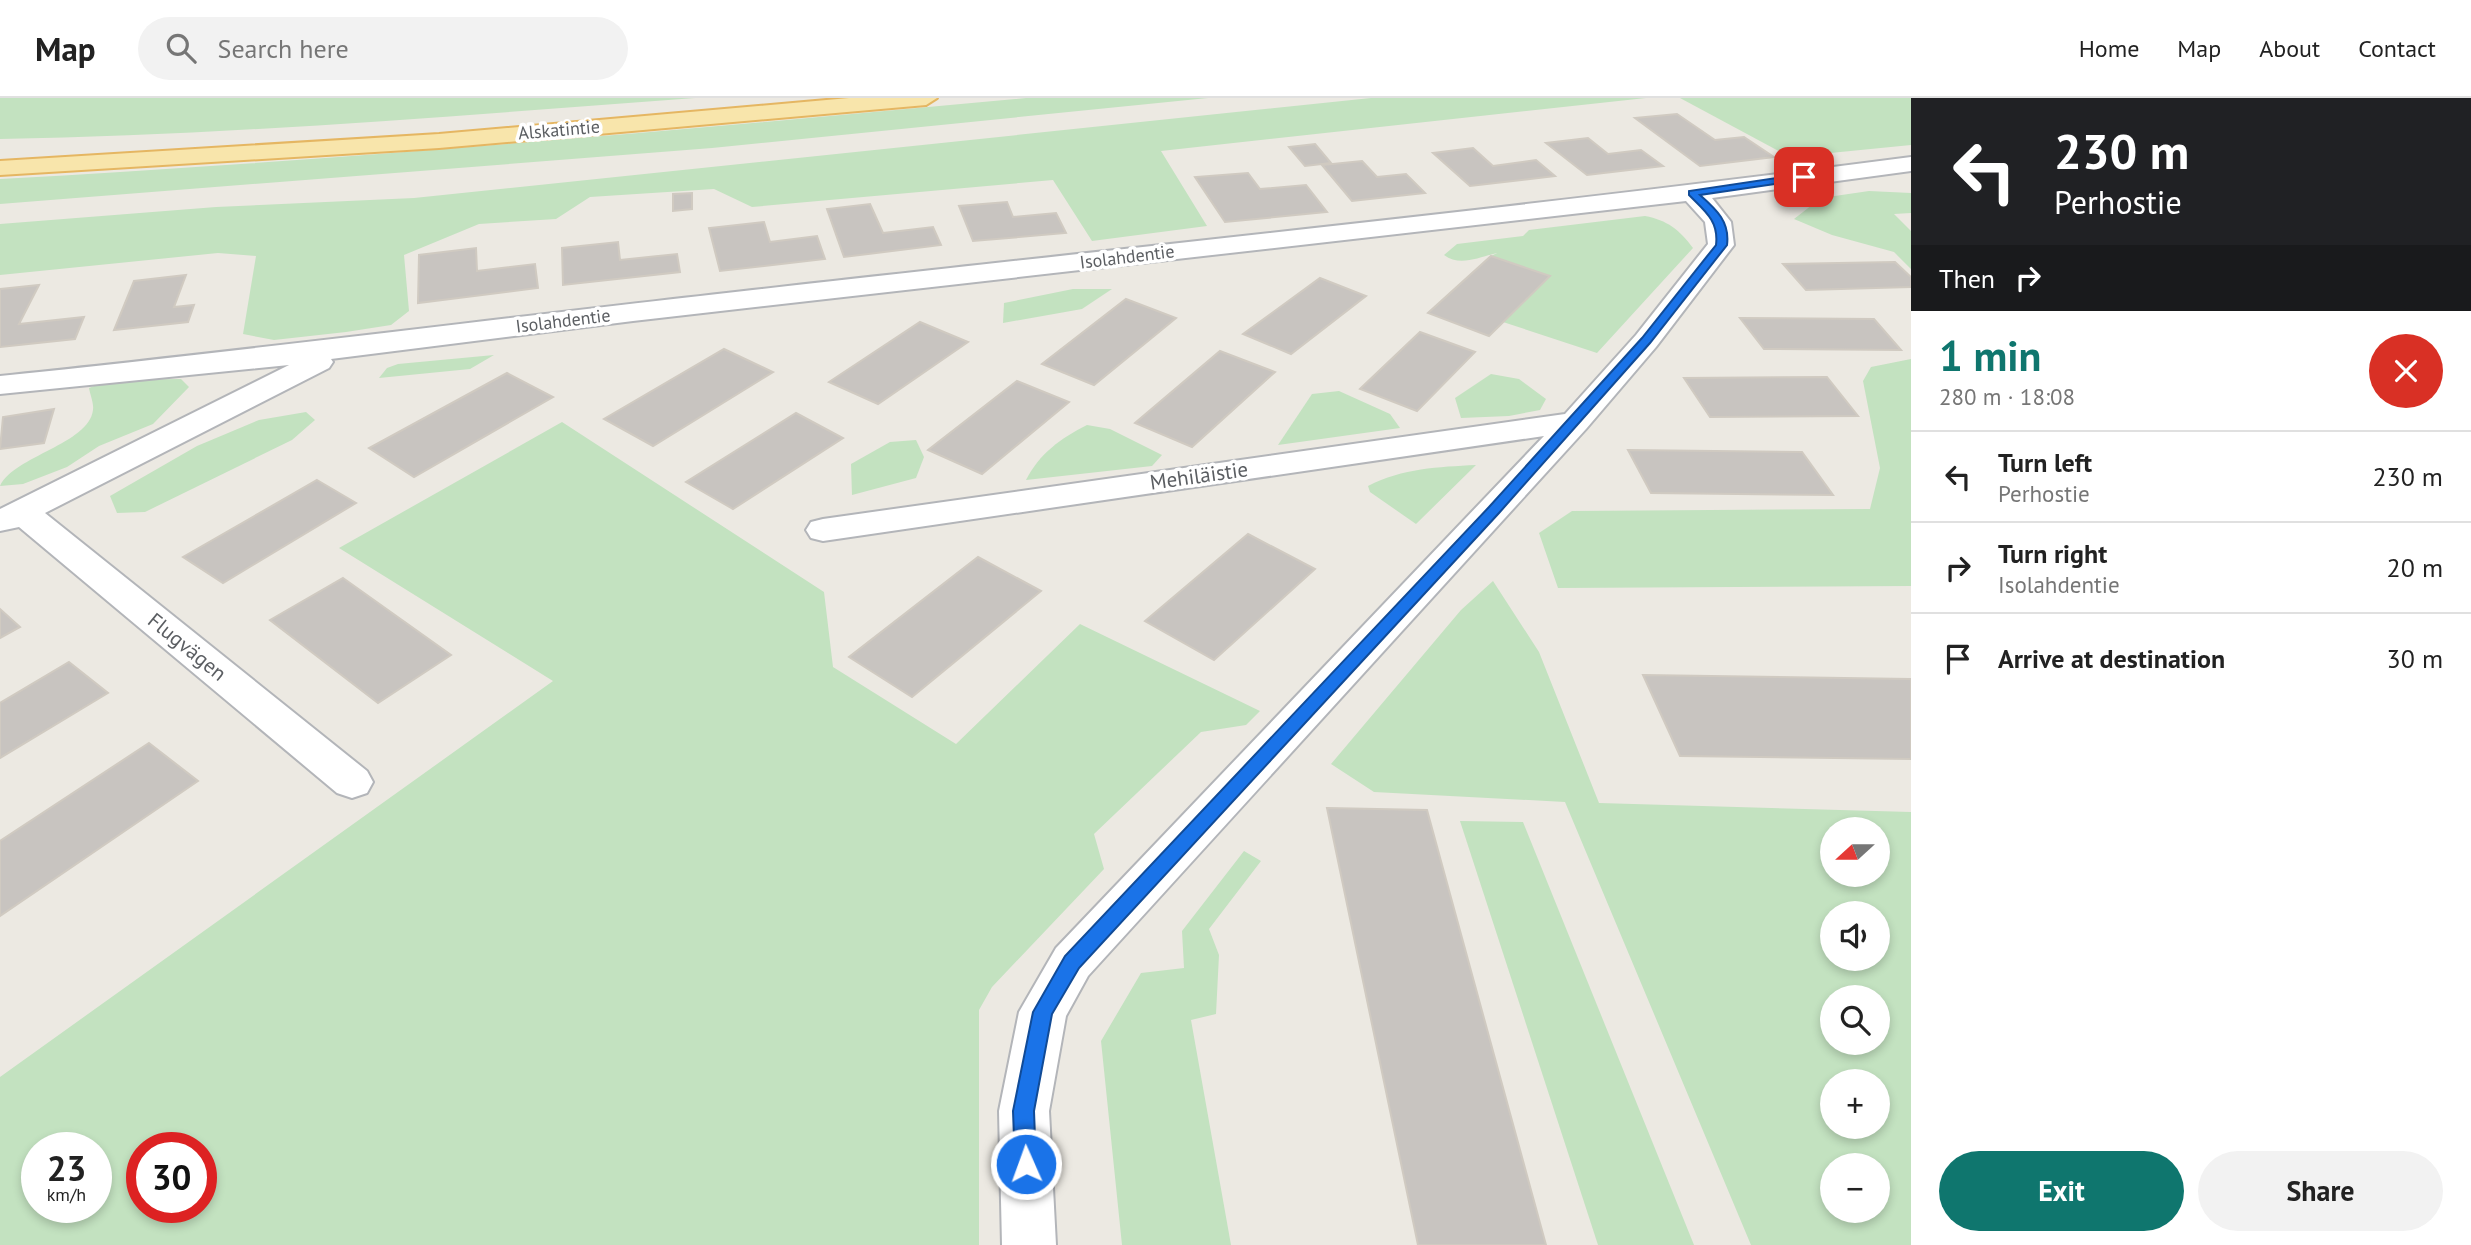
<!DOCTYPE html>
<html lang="en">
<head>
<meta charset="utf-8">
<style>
  :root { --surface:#fff; --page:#f2f2f2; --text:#222; --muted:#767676; --line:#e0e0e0; --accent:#0f766e }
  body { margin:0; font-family:"PT Sans",sans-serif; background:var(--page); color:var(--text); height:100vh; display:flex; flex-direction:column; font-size:26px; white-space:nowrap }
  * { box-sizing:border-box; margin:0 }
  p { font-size:23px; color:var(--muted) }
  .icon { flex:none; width:38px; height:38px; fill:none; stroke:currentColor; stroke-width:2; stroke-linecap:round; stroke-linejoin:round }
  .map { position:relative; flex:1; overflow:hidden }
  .panel { display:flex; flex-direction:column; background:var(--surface); width:560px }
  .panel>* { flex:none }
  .top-card { background:#202124; color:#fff; overflow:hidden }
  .needle { width:46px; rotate:249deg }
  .tools { position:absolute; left:1820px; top:719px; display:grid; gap:14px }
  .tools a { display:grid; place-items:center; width:70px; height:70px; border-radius:50%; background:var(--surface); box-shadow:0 4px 10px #0003; font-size:35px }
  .speed { position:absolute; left:21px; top:1034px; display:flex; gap:14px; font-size:35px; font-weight:700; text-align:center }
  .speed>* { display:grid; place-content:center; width:91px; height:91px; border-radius:50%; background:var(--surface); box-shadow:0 4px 10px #0003; line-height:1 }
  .speed small { font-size:18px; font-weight:400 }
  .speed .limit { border:10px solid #d22; background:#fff; color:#111 }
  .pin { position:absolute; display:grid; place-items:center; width:60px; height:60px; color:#fff; margin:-30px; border-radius:14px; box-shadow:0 4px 10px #0006 }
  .me { position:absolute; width:77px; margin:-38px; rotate:358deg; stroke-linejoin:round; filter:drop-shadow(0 0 5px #0008) }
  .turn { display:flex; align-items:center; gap:24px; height:147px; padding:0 28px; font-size:32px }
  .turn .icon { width:91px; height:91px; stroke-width:2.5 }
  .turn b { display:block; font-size:49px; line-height:60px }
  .then { display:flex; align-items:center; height:66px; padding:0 28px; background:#0003; gap:14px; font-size:26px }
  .round { display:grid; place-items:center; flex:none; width:74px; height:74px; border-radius:37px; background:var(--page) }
  .headline { display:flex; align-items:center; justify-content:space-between; height:119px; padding:0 28px }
  h1 { font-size:42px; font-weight:600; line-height:52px; color:var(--accent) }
  .action { display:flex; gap:14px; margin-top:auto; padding:14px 28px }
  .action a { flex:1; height:80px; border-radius:42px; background:var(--accent); color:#fff; font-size:28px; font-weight:600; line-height:80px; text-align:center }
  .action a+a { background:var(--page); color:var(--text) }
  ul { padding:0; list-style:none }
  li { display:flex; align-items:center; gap:21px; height:91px; padding:0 28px; border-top:2px solid var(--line) }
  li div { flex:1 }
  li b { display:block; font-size:26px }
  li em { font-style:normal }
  header { display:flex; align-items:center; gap:42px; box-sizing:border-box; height:98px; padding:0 35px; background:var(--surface); border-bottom:2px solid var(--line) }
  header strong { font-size:33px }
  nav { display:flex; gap:38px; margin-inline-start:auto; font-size:24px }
  .search { width:490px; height:63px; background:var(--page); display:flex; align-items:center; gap:18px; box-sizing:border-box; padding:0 24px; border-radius:38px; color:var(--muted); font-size:26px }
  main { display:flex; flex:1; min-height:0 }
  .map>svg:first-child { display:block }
</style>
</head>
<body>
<header>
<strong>Map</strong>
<div class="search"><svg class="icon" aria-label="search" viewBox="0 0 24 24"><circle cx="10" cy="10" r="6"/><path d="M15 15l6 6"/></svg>Search here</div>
<nav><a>Home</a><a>Map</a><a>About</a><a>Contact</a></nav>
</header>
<main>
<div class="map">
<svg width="1911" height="1147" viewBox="0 0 1911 1147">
  <rect width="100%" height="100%" fill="#ece9e2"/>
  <g fill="#c3e2c0" fill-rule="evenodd">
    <path d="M0,0h695c-231,17 -463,37 -695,41z"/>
    <path d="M1026,0h182l-496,50 -712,56v-25c343,-19 684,-49 1026,-81z"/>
    <path d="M1371,0h275l-485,53 46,75 -115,15 -39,-61 -301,27 -38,-18 -124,8 -34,22 -77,5 -75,31 5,56 -18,14 -45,7 -72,8 -31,-6 13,-78 -38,-3 -218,22v-51l216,-17 198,-9z"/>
    <path d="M1680,0h231v47l-121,12z"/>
    <path d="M1869,93l42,2v20l-17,1 17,17v38l-17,-17 -62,-17 -38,-16 27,-21z"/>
    <path d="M1645,118c22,4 35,14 48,32l-96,105 -94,-31 47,-46 -59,-20 6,-3c-18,4 -37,14 -53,2l13,-11 66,-8 6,-6z"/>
    <path d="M1073,191h39l-30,20 -79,14 1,-20z"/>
    <path d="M494,257l-24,14 -91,9 8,-10 11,-4z"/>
    <path d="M1911,261v227l-353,2 -19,-55 33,-22 298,-2 10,-41 -17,-87 8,-14z"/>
    <path d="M1491,276l28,5 27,20 -6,11 -31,6 -48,2 -6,-20z"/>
    <path d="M181,281l8,8 -36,37 -54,22 -32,21 -44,17 -23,2c14,-30 89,-42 93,-76 1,-6 -3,-16 -4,-22l20,-8z"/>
    <path d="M1339,293l51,23 10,14 -122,17 34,-51z"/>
    <path d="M306,314l9,8 -23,20 -147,72 -28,1 -7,-17 87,-50 62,-26z"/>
    <path d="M562,324l262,170 9,75 123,77 124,-120 180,87 -14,14 -45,7 -107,102 10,35 -112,118 -13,23v235h-979v-168l553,-396 -214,-133zM37,1050h59v60h-59zM142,1050h59v60h-59z"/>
    <path d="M1087,327l23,4 52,26 -10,11 -126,14c13,-26 35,-42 61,-55z"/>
    <path d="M916,342l8,17 -8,21 -64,17 -1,-31 39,-22z"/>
    <path d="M1476,367l-60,59 -46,-32 -2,-6c35,-18 70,-19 108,-21z"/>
    <path d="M1493,483l46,71 60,151 312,9v433h-160l-186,-443 -191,-10 -43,-28 130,-154zM1832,732h46v45h-46zM1832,816h46v45h-46zM1832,900h46v45h-46zM1832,984h46v45h-46zM1832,1068h46v45h-46z"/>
    <path d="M1460,723l63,1 171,423h-96z"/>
    <path d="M1244,753l17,10 -52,68 10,26 -3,59 -25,6 40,225h-109l-21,-204 40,-68 43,-5 -2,-37z"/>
  </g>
  <g fill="#c8c4c0" stroke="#d0cac1" stroke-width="2">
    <path d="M1677,16l38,26 29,-3 30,20 -74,9 -65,-48z"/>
    <path d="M1588,40l20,16 33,-4 22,16 -76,9 -41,-32z"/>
    <path d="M1315,46l16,19 -26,3 -16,-19z"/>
    <path d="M1473,50l20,18 43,-6 19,16 -85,10 -37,-33z"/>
    <path d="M1362,63l15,16 29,-3 19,19 -73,8 -30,-36z"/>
    <path d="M1248,75l12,16 46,-4 21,27 -102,10 -30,-45z"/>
    <path d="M692,95v16l-19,2v-17z"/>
    <path d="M1007,104l6,15 43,-4 10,20 -93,8 -14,-35z"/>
    <path d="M870,106l13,29 50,-6 8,18 -97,12 -17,-48z"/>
    <path d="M764,124l6,20 47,-6 8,23 -105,12 -11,-43z"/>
    <path d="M618,144l2,18 57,-6 3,18 -117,13 -1,-37z"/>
    <path d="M476,150l1,23 58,-7 3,24 -120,15 1,-48z"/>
    <path d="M1491,158l59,20 -61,60 -61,-23z"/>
    <path d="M1895,164l16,15v10l-105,3 -23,-26z"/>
    <path d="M186,177l-12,32 20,-2 -6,17 -74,8 20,-49z"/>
    <path d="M1320,180l46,18 -75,58 -48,-20z"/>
    <path d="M39,187l-20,39 65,-7 -9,22 -75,8v-58z"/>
    <path d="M1126,201l50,19 -82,67 -52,-21z"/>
    <path d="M1740,220l134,1 27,31 -137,-1z"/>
    <path d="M920,224l48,20 -90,62 -49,-22z"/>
    <path d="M1420,234l55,20 -58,59 -57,-22z"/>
    <path d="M724,251l49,23 -120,74 -49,-27z"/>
    <path d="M1220,253l55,21 -83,75 -57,-24z"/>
    <path d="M507,275l46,24 -139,80 -45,-29z"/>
    <path d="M1827,279l31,39 -148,1 -26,-39z"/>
    <path d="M1017,283l52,21 -87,72 -54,-24z"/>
    <path d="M54,311l-10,34 -44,6 3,-32z"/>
    <path d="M796,315l47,25 -110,71 -47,-27z"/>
    <path d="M1628,352l174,2 31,43 -182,-2z"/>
    <path d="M317,382l39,23 -133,80 -40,-26z"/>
    <path d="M1248,436l67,35 -101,91 -69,-39z"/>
    <path d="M978,459l63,34 -129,106 -63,-40z"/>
    <path d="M343,480l108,77 -73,48 -108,-83z"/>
    <path d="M0,511l20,18 -20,11z"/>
    <path d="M69,564l39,31 -108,65v-55z"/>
    <path d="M1643,577l268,4v80l-231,-3z"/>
    <path d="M149,645l49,38 -198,135v-75z"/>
    <path d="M1327,710l100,2 119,435h-128z"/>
  </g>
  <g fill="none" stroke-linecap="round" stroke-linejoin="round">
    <defs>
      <path id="minor" d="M1911,59v14l-199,27 19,24 3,23 -78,102 -70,82 -498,547 -22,40 -17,95 7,134h-54l-3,-134 20,-99 37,-64 488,-512 -721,105 -12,-3 -5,-8 5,-8 12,-3 742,-105 71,-79 72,-91 -3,-22 -19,-21 -1053,120 -302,38 2,3 -4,6 -284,145 322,258 6,11 -6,11 -15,5 -15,-5 -318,-266 -19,4v-22l289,-144 -289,29v-18c263,-27 525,-61 788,-90 374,-42 749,-80 1123,-129z"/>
      <path id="major" d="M849,0h88l-11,7 -487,43 -439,27v-14l439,-27z"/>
    </defs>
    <use href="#minor" stroke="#b3b5b9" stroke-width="4"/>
    <use href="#major" stroke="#e5b662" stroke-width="4"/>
    <use href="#minor" fill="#fff" fill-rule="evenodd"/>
    <use href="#major" fill="#f8e5ab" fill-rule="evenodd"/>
  </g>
  <path fill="#1a73e8" stroke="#114b97" stroke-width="2" d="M1804,76l4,1v4l-108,16c17,15 30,27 27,50l-77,98 -151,170 -420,455 -27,46 -18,97 2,53 -3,8 -7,3 -8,-3 -3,-8 -2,-53 20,-99 32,-56 424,-449 153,-169 74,-93c3,-24 -11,-34 -27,-50v-4z"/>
  <g text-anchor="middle" stroke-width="7" stroke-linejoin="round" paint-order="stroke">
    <g font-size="18" fill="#5b5e62" stroke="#fff">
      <text transform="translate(559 32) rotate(-5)" y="6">Alskatintie</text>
      <text transform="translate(1127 159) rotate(-7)" y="6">Isolahdentie</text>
      <text transform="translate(563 223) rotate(-7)" y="6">Isolahdentie</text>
    </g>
    <g font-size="21" fill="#5b5e62" stroke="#fff">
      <text transform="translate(1199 378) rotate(-8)" y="7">Mehiläistie</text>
      <text transform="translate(187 549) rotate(39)" y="7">Flugvägen</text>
    </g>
  </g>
</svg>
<div class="tools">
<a><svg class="needle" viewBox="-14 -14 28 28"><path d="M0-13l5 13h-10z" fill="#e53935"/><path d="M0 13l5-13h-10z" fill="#767676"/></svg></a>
<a><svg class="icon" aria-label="sound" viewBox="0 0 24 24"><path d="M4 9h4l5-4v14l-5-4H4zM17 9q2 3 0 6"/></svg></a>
<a><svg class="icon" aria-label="search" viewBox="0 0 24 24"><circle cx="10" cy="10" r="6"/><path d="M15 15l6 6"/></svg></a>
<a>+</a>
<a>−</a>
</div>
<div class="speed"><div>23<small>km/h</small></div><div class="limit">30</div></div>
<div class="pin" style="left:1804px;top:79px;background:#d93025"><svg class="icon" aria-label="arrive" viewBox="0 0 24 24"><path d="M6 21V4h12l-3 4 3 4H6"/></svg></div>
<svg class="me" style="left:1026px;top:1066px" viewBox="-20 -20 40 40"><circle r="17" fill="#1a73e8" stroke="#fff" stroke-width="3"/><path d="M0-11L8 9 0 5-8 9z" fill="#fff"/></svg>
</div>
<section class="panel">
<div class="top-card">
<div class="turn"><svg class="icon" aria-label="left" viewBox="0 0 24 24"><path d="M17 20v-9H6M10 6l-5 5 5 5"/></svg><div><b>230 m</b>Perhostie</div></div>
<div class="then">Then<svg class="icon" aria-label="right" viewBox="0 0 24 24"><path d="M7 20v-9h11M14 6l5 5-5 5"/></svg></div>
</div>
<div class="headline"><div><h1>1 min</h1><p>280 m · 18:08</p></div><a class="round" style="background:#d93025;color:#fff"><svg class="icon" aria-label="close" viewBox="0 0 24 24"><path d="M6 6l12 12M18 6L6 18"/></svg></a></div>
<ul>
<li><svg class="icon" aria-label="left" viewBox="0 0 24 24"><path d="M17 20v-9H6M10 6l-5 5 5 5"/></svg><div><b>Turn left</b><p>Perhostie</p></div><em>230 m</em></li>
<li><svg class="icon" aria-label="right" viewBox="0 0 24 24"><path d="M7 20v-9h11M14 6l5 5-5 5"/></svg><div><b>Turn right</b><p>Isolahdentie</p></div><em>20 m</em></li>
<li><svg class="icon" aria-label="arrive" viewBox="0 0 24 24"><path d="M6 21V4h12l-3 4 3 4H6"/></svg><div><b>Arrive at destination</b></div><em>30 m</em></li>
</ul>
<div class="action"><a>Exit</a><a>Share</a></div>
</section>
</main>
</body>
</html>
